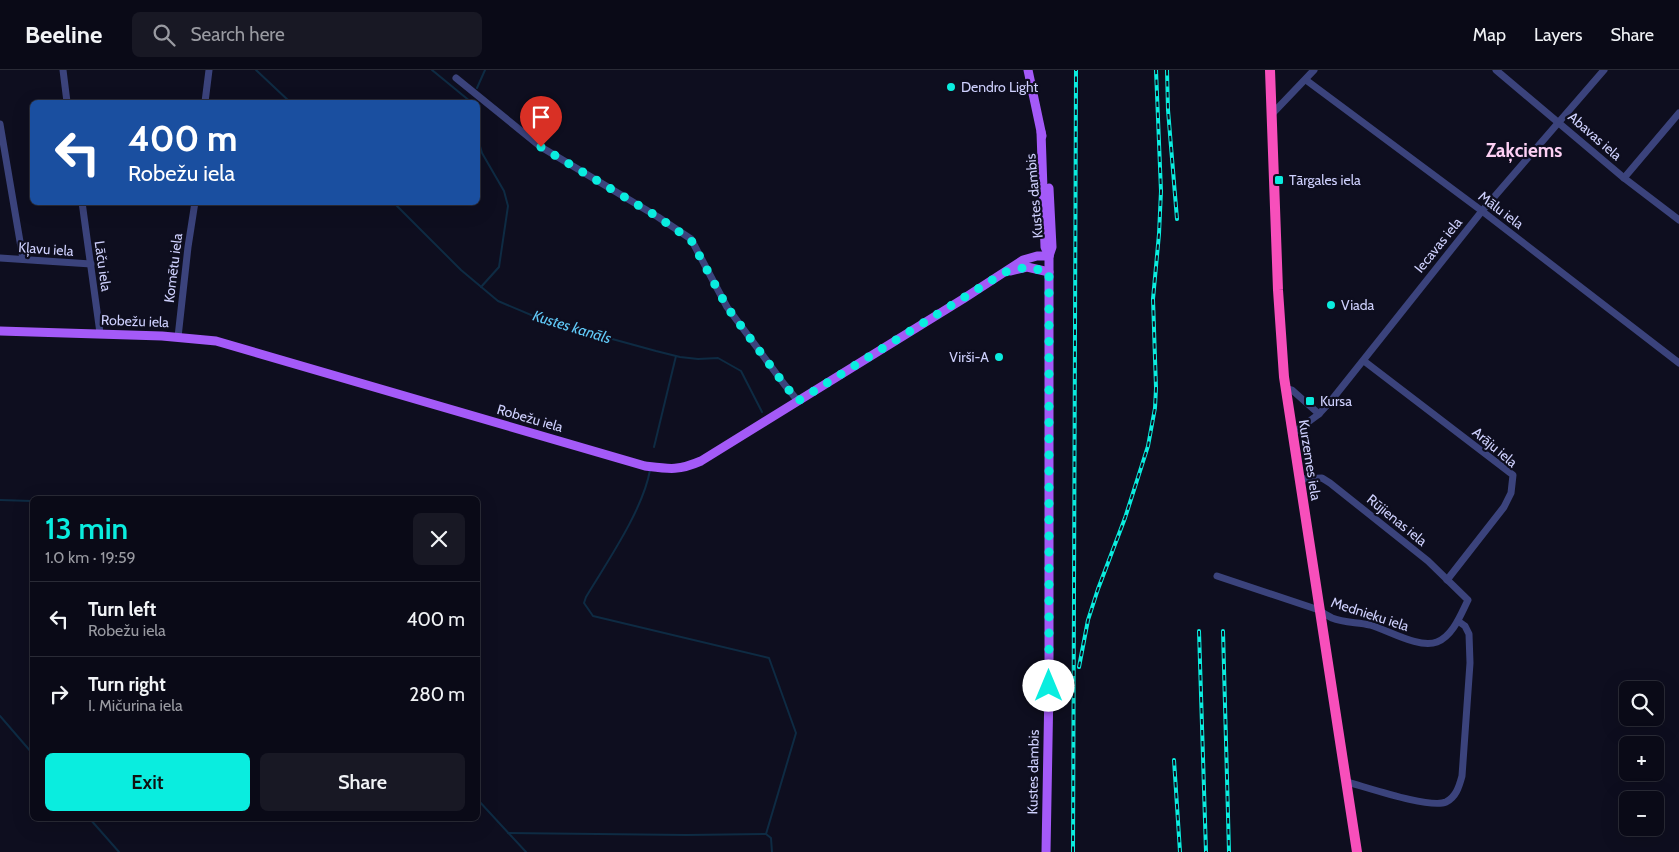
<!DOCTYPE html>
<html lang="en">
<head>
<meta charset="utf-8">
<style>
  :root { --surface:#0a0a17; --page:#181824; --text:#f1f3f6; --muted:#999aa1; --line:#2a2b36; --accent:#0aeddf }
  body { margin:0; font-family:Cabin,sans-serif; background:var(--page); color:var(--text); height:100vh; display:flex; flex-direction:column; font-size:19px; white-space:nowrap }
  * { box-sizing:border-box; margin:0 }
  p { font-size:16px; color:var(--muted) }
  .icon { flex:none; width:28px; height:28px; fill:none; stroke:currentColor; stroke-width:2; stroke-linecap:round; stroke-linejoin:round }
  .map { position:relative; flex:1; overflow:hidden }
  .details { position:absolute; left:30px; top:426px; width:450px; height:325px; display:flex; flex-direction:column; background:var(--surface); border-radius:8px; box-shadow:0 5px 20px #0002,0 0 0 1px var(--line) }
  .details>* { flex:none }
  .hud { position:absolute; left:30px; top:30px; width:450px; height:105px; border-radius:8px; box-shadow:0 5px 20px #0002,0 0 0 1px var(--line); background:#1a4fa0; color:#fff; overflow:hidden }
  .tools { position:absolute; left:1619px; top:611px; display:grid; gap:10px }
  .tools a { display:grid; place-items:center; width:45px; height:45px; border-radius:8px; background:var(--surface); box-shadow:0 5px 20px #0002,0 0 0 1px var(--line); font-size:25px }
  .pin { position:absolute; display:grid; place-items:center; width:42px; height:42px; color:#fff; margin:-51px -21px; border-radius:50% 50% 50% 0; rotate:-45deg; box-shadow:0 0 5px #0007 }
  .pin .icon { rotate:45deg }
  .me { position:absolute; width:55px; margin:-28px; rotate:0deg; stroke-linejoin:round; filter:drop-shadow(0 0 4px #0008) }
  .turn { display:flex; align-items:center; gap:18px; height:105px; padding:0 15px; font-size:22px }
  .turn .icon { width:65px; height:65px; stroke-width:2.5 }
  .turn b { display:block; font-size:35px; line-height:42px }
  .round { display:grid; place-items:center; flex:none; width:52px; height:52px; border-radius:8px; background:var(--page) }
  .overview { display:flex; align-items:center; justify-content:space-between; height:85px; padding:0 15px }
  h1 { font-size:30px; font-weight:600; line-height:38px; color:var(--accent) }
  .primary-button { display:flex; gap:10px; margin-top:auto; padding:10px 15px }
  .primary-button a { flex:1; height:58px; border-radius:8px; background:var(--accent); color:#111; font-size:20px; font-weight:600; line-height:58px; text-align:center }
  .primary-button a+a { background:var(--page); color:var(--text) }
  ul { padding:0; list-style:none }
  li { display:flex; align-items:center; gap:15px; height:75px; padding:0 15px; border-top:1px solid var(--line) }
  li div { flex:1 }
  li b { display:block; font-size:19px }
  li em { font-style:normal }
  header { display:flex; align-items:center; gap:30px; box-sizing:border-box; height:70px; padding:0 25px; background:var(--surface); border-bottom:1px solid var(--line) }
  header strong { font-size:24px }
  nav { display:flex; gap:28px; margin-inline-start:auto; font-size:18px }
  .search { width:350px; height:45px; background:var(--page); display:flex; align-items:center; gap:12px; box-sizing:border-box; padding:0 18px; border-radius:8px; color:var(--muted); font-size:19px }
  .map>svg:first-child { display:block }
</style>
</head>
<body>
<header>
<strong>Beeline</strong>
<div class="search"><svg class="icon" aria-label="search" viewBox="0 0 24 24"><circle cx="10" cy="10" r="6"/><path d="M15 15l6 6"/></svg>Search here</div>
<nav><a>Map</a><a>Layers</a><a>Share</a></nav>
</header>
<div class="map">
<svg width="1679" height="782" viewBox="0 0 1679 782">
  <rect width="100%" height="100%" fill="#0e0e1f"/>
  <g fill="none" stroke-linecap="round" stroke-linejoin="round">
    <g stroke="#0e2b43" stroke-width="2">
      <path d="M256,0l34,32"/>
      <path d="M432,0l39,32"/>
      <path d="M477,18l8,-18"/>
      <path d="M478,37l2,2 -2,12"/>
      <path d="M478,69l4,14 22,38 4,15 -9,61 -18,20"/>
      <path d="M393,132l68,68 37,31 45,19 113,31 24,6 18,2 20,-1 23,13 21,41"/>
      <path d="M654,377l22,-91"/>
      <path d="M650,400c-7,40 -43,92 -64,127l-2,6 9,13 176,42 27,75 -30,101"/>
      <path d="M0,430l32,1"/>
      <path d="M0,646l32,37"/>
      <path d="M478,730l48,52"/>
      <path d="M90,749l29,33"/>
      <path d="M508,763l178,2 80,-1 5,4 1,14"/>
    </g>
    <g stroke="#3b437c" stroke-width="7">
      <path d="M63,0l4,32"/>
      <path d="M1496,0l128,108 55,42"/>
      <path d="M456,8l85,69 117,70 33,22 36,68 57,77 14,17"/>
      <path d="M1306,10l176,131 197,152"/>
      <path d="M205,32l4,-32"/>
      <path d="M1272,44l42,-44"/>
      <path d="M0,54l23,135"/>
      <path d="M1624,108l55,-65"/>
      <path d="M82,132l18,131"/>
      <path d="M0,188l91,6"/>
      <path d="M178,267l10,-90 7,-45"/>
      <path d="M1364,291l149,114 -2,18 -7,14 -57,73"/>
      <path d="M1285,318l7,2 27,24"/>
      <path d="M1292,364l27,-20 11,-12 152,-191 122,-141"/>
      <path d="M1217,506l102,34c4,3 9,6 13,8 12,5 26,4 38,7 18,5 49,24 67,17 16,-6 24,-28 31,-42l-40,-39 -98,-78 -8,-5 -22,1"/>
      <path d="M1347,712c19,5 83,27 99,20 10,-5 13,-15 16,-26l8,-113 -1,-29 -4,-8 -7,-5"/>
    </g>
    <g stroke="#a45af8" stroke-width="9">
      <path d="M1028,0l14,66"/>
      <path d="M1041,62l4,115 4,9v431l-3,165"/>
      <path d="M1049,186l3,-9 -3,-59"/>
      <path d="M1010,201l17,-4 22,5"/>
      <path d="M0,261l162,5 54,5 429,125c24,3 33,5 56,-5l262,-162 60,-39 14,-4h12"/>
    </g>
    <path stroke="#f74fbb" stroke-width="10" d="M1270,0l8,220 6,87 73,475"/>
    <defs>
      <g id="rail">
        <path d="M1167,0l1,40 9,109"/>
        <path d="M1199,561l7,221"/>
        <path d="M1223,561l6,221"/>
        <path d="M1079,597l9,-47 10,-31 27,-71 23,-72 7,-38 1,-20 -3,-89 6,-65 2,-43 -5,-121"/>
        <path d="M1174,690l6,92"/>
        <path d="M1073,782l3,-782"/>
      </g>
    </defs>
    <use href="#rail" stroke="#0aeddf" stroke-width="4"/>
    <use href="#rail" stroke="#0e0e1f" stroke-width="2" stroke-dasharray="5.5" stroke-linecap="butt"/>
  </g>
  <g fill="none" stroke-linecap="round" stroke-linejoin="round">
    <path stroke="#0aeddf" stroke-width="9" stroke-dasharray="0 16.2" d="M541,77l117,70 33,23 36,67 57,77 14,17 207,-129 22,-5 22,5v414"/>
  </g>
  <g fill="#0aeddf" stroke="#0e0e1f" stroke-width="2">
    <circle cx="951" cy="17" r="5"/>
    <rect x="1274" y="105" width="10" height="10" rx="2.5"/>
    <circle cx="1331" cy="235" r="5"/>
    <circle cx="999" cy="287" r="5"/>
    <rect x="1305" y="326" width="10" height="10" rx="2.5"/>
  </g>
  <g text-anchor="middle" stroke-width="4.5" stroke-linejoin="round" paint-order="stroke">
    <g font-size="14" fill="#ced0fd" stroke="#0e0e1f" text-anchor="start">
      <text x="961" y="22">Dendro Light</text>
      <text x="1289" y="115">Tārgales iela</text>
      <text x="1341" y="240">Viada</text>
      <text x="989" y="292" text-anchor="end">Virši-A</text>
      <text x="1320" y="336">Kursa</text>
    </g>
    <g font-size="14" fill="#ced0fd" stroke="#0e0e1f">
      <text transform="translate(1595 66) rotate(41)" y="5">Abavas iela</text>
      <text transform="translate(1034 126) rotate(-95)" y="5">Kustes dambis</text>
      <text transform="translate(1501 140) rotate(37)" y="5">Mālu iela</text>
      <text transform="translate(1438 175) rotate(-51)" y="5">Iecavas iela</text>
      <text transform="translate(46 179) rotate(4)" y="5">Kļavu iela</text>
      <text transform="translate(103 196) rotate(82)" y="5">Lāču iela</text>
      <text transform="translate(173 198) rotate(-83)" y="5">Komētu iela</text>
      <text transform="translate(135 251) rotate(2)" y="5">Robežu iela</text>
      <text transform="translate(530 348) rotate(16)" y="5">Robežu iela</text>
      <text transform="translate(1495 377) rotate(40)" y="5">Arāju iela</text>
      <text transform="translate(1310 390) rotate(81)" y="5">Kurzemes iela</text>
      <text transform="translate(1397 450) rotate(39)" y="5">Rūjienas iela</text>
      <text transform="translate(1370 544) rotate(18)" y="5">Mednieku iela</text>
      <text transform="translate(1033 702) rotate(-89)" y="5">Kustes dambis</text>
    </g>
    <g font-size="15" font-style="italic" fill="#61caf8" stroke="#0e0e1f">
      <text transform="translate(572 257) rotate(17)" y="5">Kustes kanāls</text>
    </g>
    <g font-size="19" font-weight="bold" fill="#fdd0f4" stroke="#0e0e1f">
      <text x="1524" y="87">Zaķciems</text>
    </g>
  </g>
</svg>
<div class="tools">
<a><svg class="icon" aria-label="search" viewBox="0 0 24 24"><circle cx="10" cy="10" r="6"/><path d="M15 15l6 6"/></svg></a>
<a>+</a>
<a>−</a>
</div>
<div class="pin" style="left:541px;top:77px;background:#d93025"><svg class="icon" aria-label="arrive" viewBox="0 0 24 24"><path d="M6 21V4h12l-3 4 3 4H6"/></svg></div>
<svg class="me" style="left:1049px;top:616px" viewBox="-20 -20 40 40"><circle r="19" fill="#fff"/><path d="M0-13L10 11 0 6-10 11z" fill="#0aeddf"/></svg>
<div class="hud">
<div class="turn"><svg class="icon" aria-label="left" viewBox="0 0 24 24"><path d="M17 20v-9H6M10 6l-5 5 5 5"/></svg><div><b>400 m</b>Robežu iela</div></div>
</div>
<section class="details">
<div class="overview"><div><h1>13 min</h1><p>1.0 km · 19:59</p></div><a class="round"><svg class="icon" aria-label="close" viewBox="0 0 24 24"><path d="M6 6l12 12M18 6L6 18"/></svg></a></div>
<ul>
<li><svg class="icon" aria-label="left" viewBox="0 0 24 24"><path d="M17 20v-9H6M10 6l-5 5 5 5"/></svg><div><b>Turn left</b><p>Robežu iela</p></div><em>400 m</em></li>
<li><svg class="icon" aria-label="right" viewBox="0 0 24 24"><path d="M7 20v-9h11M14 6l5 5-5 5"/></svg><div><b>Turn right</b><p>I. Mičurina iela</p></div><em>280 m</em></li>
</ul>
<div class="primary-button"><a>Exit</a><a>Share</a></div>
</section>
</div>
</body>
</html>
